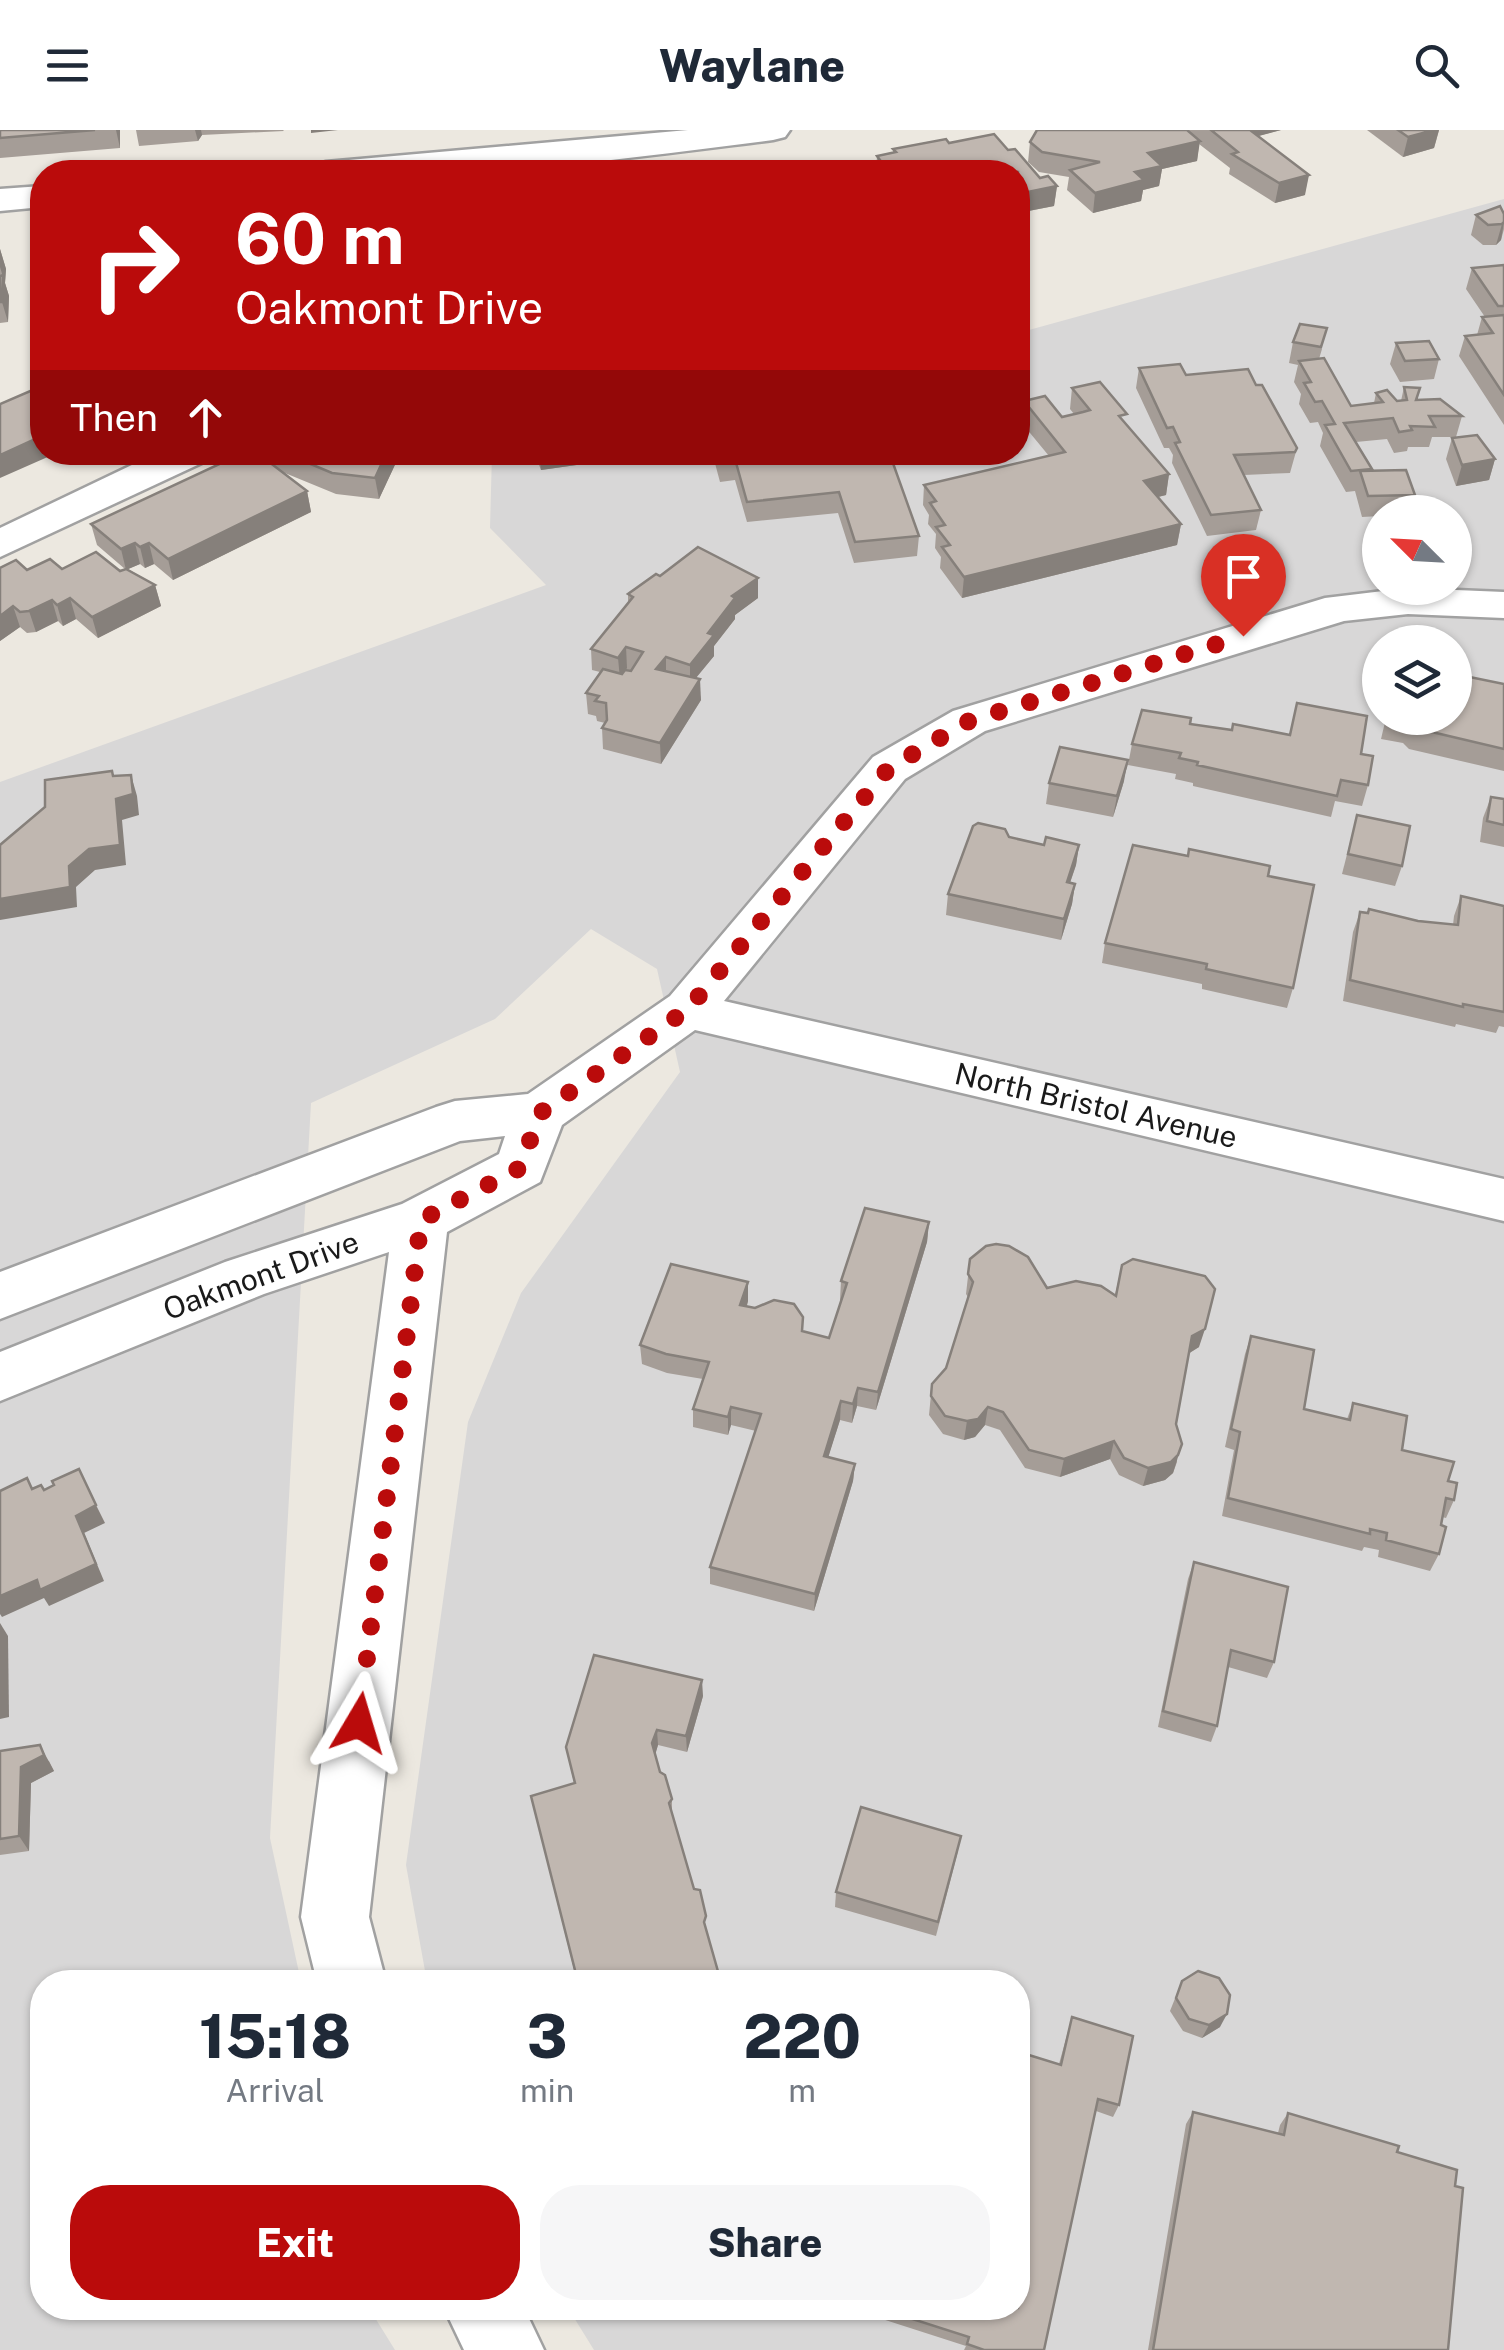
<!DOCTYPE html>
<html lang="en">
<head>
<meta charset="utf-8">
<style>
  :root { --surface:#fff; --page:#f6f6f7; --text:#1f2937; --muted:#747a83; --accent:#ba0b0b }
  body { margin:0; font-family:"Public Sans",sans-serif; background:var(--page); color:var(--text); height:100vh; display:flex; flex-direction:column; font-size:38px; white-space:nowrap }
  * { box-sizing:border-box; margin:0 }
  p { font-size:32px; color:var(--muted) }
  .icon { flex:none; width:55px; height:55px; fill:none; stroke:currentColor; stroke-width:2; stroke-linecap:round; stroke-linejoin:round }
  .map { position:relative; flex:1; overflow:hidden }
  .side { position:absolute; left:30px; top:1840px; width:1000px; height:350px; display:flex; flex-direction:column; background:var(--surface); border-radius:40px; box-shadow:0 2px 8px #0004 }
  .side>* { flex:none }
  .guide { position:absolute; left:30px; top:30px; width:1000px; height:305px; border-radius:40px; box-shadow:0 2px 8px #0004; background:#ba0b0b; color:#fff; overflow:hidden }
  .needle { width:65px; rotate:294deg }
  .tools { position:absolute; left:1362px; top:365px; display:grid; gap:20px }
  .tools a { display:grid; place-items:center; width:110px; height:110px; border-radius:50%; background:var(--surface); box-shadow:0 2px 8px #0004; font-size:50px }
  .pin { position:absolute; display:grid; place-items:center; width:85px; height:85px; color:#fff; margin:-102px -42px; border-radius:50% 50% 50% 0; rotate:-45deg; box-shadow:0 0 10px #0007 }
  .pin .icon { rotate:45deg }
  .me { position:absolute; width:110px; margin:-55px; rotate:7deg; stroke-linejoin:round; filter:drop-shadow(0 0 8px #0008) }
  .turn { display:flex; align-items:center; gap:35px; height:210px; padding:0 40px; font-size:45px }
  .turn .icon { width:130px; height:130px; stroke-width:2.5 }
  .turn b { display:block; font-size:70px; line-height:85px }
  .then { display:flex; align-items:center; height:95px; padding:0 40px; background:#0003; gap:20px; font-size:38px }
  .eta { display:flex; justify-content:space-evenly; align-items:center; height:170px; text-align:center }
  .eta b { font-size:60px; font-weight:800; line-height:70px }
  .action { display:flex; gap:20px; margin-top:auto; padding:20px 40px }
  .action a { flex:1; height:115px; border-radius:40px; background:var(--accent); color:#fff; font-size:40px; font-weight:800; line-height:115px; text-align:center }
  .action a+a { background:var(--page); color:var(--text) }
  header { display:flex; justify-content:space-between; align-items:center; height:130px; padding:0 40px; background:var(--surface); font-size:45px; font-weight:800 }
  .map>svg:first-child { display:block }
</style>
</head>
<body>
<header><svg class="icon" aria-label="menu" viewBox="0 0 24 24"><path d="M4 6h16M4 12h16M4 18h16"/></svg>Waylane<svg class="icon" aria-label="search" viewBox="0 0 24 24"><circle cx="10" cy="10" r="6"/><path d="M15 15l6 6"/></svg></header>
<div class="map">
<svg width="1504" height="2220" viewBox="0 0 1504 2220">
  <rect width="100%" height="100%" fill="#ece8e0"/>
  <path fill="#d8d7d7" fill-rule="evenodd" d="M1504,69v2151h-910l-26,-42h450v-326h-591l-21,-117 62,-443 53,-129 159,-221 -23,-103 -66,-40 -96,90 -184,84 -41,735 31,144h-259v326h327l26,42h-395v-1568l546,-197 -56,-57 2,-75 526,-1v-119zM1380,382h75v76h-75zM1380,512h75v76h-75z"/>
  <g fill="none" stroke-linecap="round" stroke-linejoin="round">
    <defs>
      <g id="street">
        <path d="M688,0h102l-5,7 -12,3c-152,19 -311,42 -464,32l5,-7 12,-3z"/>
        <path d="M42,56v21l-42,4v-22z"/>
        <path d="M159,322h53l-6,9 -206,96v-29z"/>
        <path d="M1408,458l96,4v26l-96,-4 -64,7 -359,110 -80,48 -181,222 780,178v42l-809,-191 -133,95 -22,57 -93,50 -78,685 17,65h-69l-16,-65 88,-665 -125,42 -264,107v-49l225,-90 177,-58 97,-50 6,-18 -45,5 -460,178v-47l436,-165 19,-6 73,-7 142,-98 203,-239 80,-46 372,-113z"/>
        <path d="M444,2178h80l20,42h-80z"/>
      </g>
    </defs>
    <use href="#street" stroke="#a1a1a1" stroke-width="5"/>
    <use href="#street" fill="#fff" fill-rule="evenodd"/>
  </g>
  <g fill="#a59d97">
    <path d="M0,0h120v18l-120,10z"/>
    <path d="M136,0h147l1,1 -82,4 -4,6 -59,5z"/>
    <path d="M1037,0h244l-23,6 47,59 -30,8 -46,-29 1,-6 -31,-24 -2,17 -35,8 -3,17 -16,4 -2,11 -48,12 -26,-23 2,-13 -30,-5 -11,-10 2,-20z"/>
    <path d="M1367,0h72l-5,18 -31,9z"/>
    <path d="M994,4l14,16 7,-1 25,29 8,-2 9,10 -3,20 -36,7v-41h-142l1,-16 16,-3v-4l53,-10 3,4z"/>
    <path d="M1504,84v15l-3,11 -5,5h-13l-12,-10 5,-20z"/>
    <path d="M0,119l6,20 -1,14 4,13 -1,26 -8,1z"/>
    <path d="M1504,135v160l-45,-69 6,-20 12,-1 5,-18h3l-19,-28 6,-21z"/>
    <path d="M1300,194l22,25 -3,10 32,47 23,-3 2,-10 21,8h4l3,-14 13,13 45,16 -6,21h-24l-3,10h-21l-1,4 -13,2 -7,-14 -31,3 16,27 -1,2 44,24 -5,17h-30v4l-18,1 -7,-26 -9,1 -26,-46 3,-13 -5,-11 -8,1 -11,-19 2,-10 -7,-12 4,-17 -9,-2 4,-21z"/>
    <path d="M1396,213l43,16 -5,20 -34,3 -10,-18z"/>
    <path d="M1139,238l117,17 41,63 -7,25 -46,2 17,35 -5,20 -49,6 -35,-73 1,-8 -4,-7h-5l-28,-60z"/>
    <path d="M1072,258l54,36 43,50 -3,21 -8,2 23,27 -4,21 -215,53 -22,-30 1,-11 -6,-9 1,-14 -8,-10 1,-9 -6,-10 1,-20 125,-29 -28,-34 3,-21 38,16 12,-3 -4,-5z"/>
    <path d="M1452,308l43,21 -6,21 -33,6 -10,-27z"/>
    <path d="M264,322l136,2 -21,45 -43,-5 -56,-23 27,20 4,21 -138,68 -19,-16 -9,4 -5,-4 -12,5 27,16 6,21 -63,32 -22,-19 -13,7 -5,-5 -22,11 -9,1 -7,-6 -20,14v-73l120,3 5,-2 -28,-24 -6,-21 175,-64z"/>
    <path d="M534,322h71v9l-64,9z"/>
    <path d="M712,322h177l30,84 -2,20 -63,7 -16,-50 -91,9 -12,-42 -15,2z"/>
    <path d="M628,464l130,4 -23,17v4l-21,27v10l-18,22 5,22 -40,64 -58,-15 -1,-21 3,-5 -8,-2 -1,-5 -8,-2 -2,-21 14,-21 -8,-2 -1,-21 37,-46z"/>
    <path d="M1504,554v87l-95,-22 -6,-6 -22,-4 5,-21h69z"/>
    <path d="M1190,594l171,30 7,31 -6,21 -27,-5 -4,16 -138,-31v-3l-18,-4 1,-5 -48,-9 4,-21z"/>
    <path d="M1124,651l-11,36 -67,-13 3,-21z"/>
    <path d="M1491,667l13,2v48l-24,-5 3,-24z"/>
    <path d="M1357,685l45,51 -7,20 -53,-12z"/>
    <path d="M1044,715h35l-3,20 -6,18 5,1 -3,20 -11,36 -115,-25 2,-21z"/>
    <path d="M1268,746l25,112 -6,20 -85,-19v-5l-100,-21 3,-20z"/>
    <path d="M1461,766l43,10v121l-5,-1 -3,7 -40,-9 -1,3 -112,-26 10,-69 7,-20 93,13 1,-9z"/>
    <path d="M929,1092l-2,20 -51,168 -19,-4 -5,17 -12,-3 -12,37 27,7 -2,17 -39,130 -104,-27v-17l46,-136 -25,-6 -3,10 -35,-8v-18l10,-30 -36,-6 -25,-9 -2,-19 108,-63v19l-1,5 56,11v14l26,7 12,-37 -1,-1 1,-19z"/>
    <path d="M970,1129l77,29 68,7 7,-30 77,82 -11,7 -12,70 1,38 -4,11 -8,7 -22,6 -24,-11 -9,-16 -50,18 -35,-9 -25,-38 -15,-5 -10,12 -11,3 -21,-6 -14,-19 3,-31 14,-16 22,-71 -2,-3z"/>
    <path d="M1251,1206l53,73 43,10 6,-16 49,47 46,31 6,19 -8,18 -4,-1 -3,37 -9,17 -52,-14 1,-7 -15,-3 -2,4 -140,-35 12,-66 -9,-3 20,-93z"/>
    <path d="M1194,1432l80,100 -7,16 -39,-11 -11,59 -6,16 -53,-15 30,-148z"/>
    <path d="M703,1566l-16,56 -29,-7 -3,9 5,18 12,27v16l49,167h-144l-46,-186 43,-13 -8,-36z"/>
    <path d="M0,1621l49,10 5,10 -23,12 -2,68 -29,4z"/>
    <path d="M958,1721l-22,85 -101,-29 1,-15z"/>
    <path d="M1182,1851l38,46 -18,11 -19,-7 -13,-20z"/>
    <path d="M1072,1887l47,88 -6,12 -17,-6 -52,239h-80l2,-4 -118,-38h170l41,-244z"/>
    <path d="M1193,1982l85,21 2,-8 8,-12 109,39 58,34 -7,164h-300l38,-226z"/>
  </g>
  <g fill="#86807b">
    <path d="M116,0h4v18z"/>
    <path d="M195,0h6l1,5 -4,6z"/>
    <path d="M311,0h27l-27,3z"/>
    <path d="M1239,0h42l-45,12z"/>
    <path d="M1434,0h5l-5,18 -31,9 5,-20z"/>
    <path d="M1200,11l-3,20 -35,8 -3,17 -16,4 -2,11 -48,12 2,-20 40,-21 13,-19z"/>
    <path d="M1309,45l-4,20 -30,8 4,-20z"/>
    <path d="M1057,56l-3,20 -36,7v-19z"/>
    <path d="M1504,92l-3,18 -5,5 6,-21z"/>
    <path d="M0,119l6,20 -1,14 4,13 -1,26 -6,-20 1,-25 -3,-10z"/>
    <path d="M42,306v16h17l-59,26v-23z"/>
    <path d="M387,322l13,2 -21,45 -4,-21z"/>
    <path d="M539,322h66v9l-64,9z"/>
    <path d="M1495,329l-6,21 -33,6 6,-21z"/>
    <path d="M1169,344l-3,21 -25,6 3,-20z"/>
    <path d="M307,361l4,21 -138,68 -5,-21z"/>
    <path d="M1181,394l-4,21 -215,53 2,-21z"/>
    <path d="M135,413l5,21 -14,6 -5,-21z"/>
    <path d="M149,413l5,21 -9,4 -5,-21z"/>
    <path d="M758,448v20l-23,17v4l-21,27v10l-24,29v-20l18,-32 24,-37z"/>
    <path d="M155,455l6,21 -63,32 -6,-21z"/>
    <path d="M70,468l6,21 -13,7 -6,-21z"/>
    <path d="M52,470l6,21 -22,11 -7,-21z"/>
    <path d="M13,476l7,21 -20,14v-25z"/>
    <path d="M626,517l1,21 -7,11 -2,-21z"/>
    <path d="M666,527v21l-10,-9z"/>
    <path d="M700,549l1,21 -40,64 -1,-21z"/>
    <path d="M1128,630l-4,21 -11,36 4,-21z"/>
    <path d="M131,645l6,21 2,19 -17,5 4,45 -31,5 -19,17 1,20 -77,13v-21l69,-33z"/>
    <path d="M1079,715l-3,20 -13,38 4,-21z"/>
    <path d="M1075,754l-3,20 -11,36 3,-21z"/>
    <path d="M929,1092l-2,20 -51,168 2,-18z"/>
    <path d="M748,1152v19l-7,23 -1,-19z"/>
    <path d="M1205,1199l-6,18 -13,8 6,-19z"/>
    <path d="M858,1258l-1,18 -5,17 1,-19z"/>
    <path d="M841,1271l-1,19 -17,54 1,-18z"/>
    <path d="M731,1277v18l-3,10v-18z"/>
    <path d="M988,1277l-3,18 -10,12 -11,3 3,-19z"/>
    <path d="M1114,1311l-4,18 -50,18 4,-18z"/>
    <path d="M1182,1314l-9,29 -8,7 -22,6 5,-18z"/>
    <path d="M855,1334l-2,17 -39,130 1,-17z"/>
    <path d="M96,1375l9,18 -21,10 20,48 -55,25 -5,-8 -42,19 -2,-3v-18l76,-80z"/>
    <path d="M0,1493l8,13 1,81 -9,2z"/>
    <path d="M702,1550l1,16 -16,56 -1,-16z"/>
    <path d="M657,1600l1,15 -4,14 -2,-16z"/>
    <path d="M40,1615l14,26 -23,12 -2,68 -10,-15 2,-69z"/>
    <path d="M1227,1884l-7,13 -18,11 7,-13z"/>
  </g>
  <g fill="#c0b7b0" stroke="#86807b" stroke-width="2.5">
    <path d="M0,0h95l-95,8z"/>
    <path d="M1037,0h150l13,11 -52,12 14,13 -27,6 9,8 -49,13 -25,-23 30,-8 -58,-10 -12,-10z"/>
    <path d="M1211,0h39l59,45 -30,8 -47,-29 6,-2z"/>
    <path d="M1398,0h36l-26,7z"/>
    <path d="M994,4l14,16 7,-1 25,29 8,-2 9,10 -39,8v-22h-129l-12,-16 19,-4 -3,-3 53,-10 3,4z"/>
    <path d="M1500,76l4,8v8l-2,2 -14,1 -12,-10z"/>
    <path d="M41,92h1v37h-3z"/>
    <path d="M1504,135v41h-6l-26,-38z"/>
    <path d="M3,145l-1,27h-2v-26z"/>
    <path d="M1504,185v80l-39,-59 28,-3 -11,-16z"/>
    <path d="M1300,194l27,4 -6,19 -28,-5z"/>
    <path d="M1429,211l10,18 -34,2 -9,-18z"/>
    <path d="M1324,228l27,48 32,-4 -7,-9 11,-3 10,11 10,-1 -3,-13 16,1 -4,12 24,-1 22,17h-33l6,11 -25,-1 2,4 -13,2 -6,-14 -49,5 28,46 -21,2 -26,-46 10,-1 -13,-23 -7,1 -11,-19 7,-1 -12,-21z"/>
    <path d="M1180,234l6,11 62,-6 8,16h6l35,63 -2,4 -61,3 27,55 -50,5 -36,-72 5,-1 -7,-15 -6,1 -28,-60z"/>
    <path d="M1100,252l27,32 -8,2 50,58 -25,7 37,43 -217,53 -22,-30 8,-2 -14,-18 9,-2 -15,-22 6,-2 -12,-16 141,-33 -41,-51 21,-5 17,21 21,-5 7,-2 -18,-22z"/>
    <path d="M42,256v50l-42,19v-51z"/>
    <path d="M1477,305l18,24 -33,6 -10,-27z"/>
    <path d="M245,322h11l51,39 -139,68 -19,-16 -9,4 -5,-4 -14,6 -30,-25z"/>
    <path d="M282,322h105l-12,26 -43,-5z"/>
    <path d="M717,322h172l30,84 -64,6 -16,-50 -92,10 -12,-43 -16,2z"/>
    <path d="M1406,340l9,25 -47,1 -8,-25z"/>
    <path d="M698,417l60,31 -26,18 3,2 -27,35 6,2 -24,30 -24,-8 -10,12 44,10 -40,64 -58,-15 5,-8 -1,-17 -11,-2 4,-5 -13,-3 17,-24 19,5 3,-4 6,1 12,-19 -17,-5 -8,11 -27,-9 42,-52 -5,-3 28,-20 4,2z"/>
    <path d="M96,422l24,19 6,-2 29,16 -63,32 -22,-19 -13,7 -5,-5 -23,11 -9,1 -7,-6 -13,10v-48l16,-8 11,10 23,-11 12,10z"/>
    <path d="M1455,544l49,10v65l-89,-21 -6,-6 -22,-4h68z"/>
    <path d="M1297,573l70,13 -6,38 12,2 -5,29 -27,-5 -4,16 -140,-31 1,-3 -19,-4 2,-5 -49,-9 10,-34 49,8 -1,6 42,6 1,-6 57,11z"/>
    <path d="M1060,617l68,13 -11,36 -68,-13z"/>
    <path d="M112,641l1,5 18,-1 2,19 -17,5 4,46 -31,4 -20,17 1,21 -70,12v-54l45,-38v-27z"/>
    <path d="M1491,667l13,2v26l-17,-4z"/>
    <path d="M1357,685l53,11 -8,40 -54,-12z"/>
    <path d="M978,693l27,6 4,8 35,8 2,-8 33,8 -12,37 8,2 -11,35 -116,-25 25,-68z"/>
    <path d="M1133,715l55,11 1,-7 81,17 -2,10 46,9 -21,103 -87,-19 1,-5 -102,-21z"/>
    <path d="M1461,766l43,10v106l-41,-8v3l-113,-27 10,-68 8,1 1,-4 49,12 40,4z"/>
    <path d="M865,1078l64,14 -51,170 -20,-4 -5,16 -12,-3 -17,55 31,8 -40,130 -105,-27 51,-153 -30,-7 -3,10 -35,-8 16,-47 -43,-8 -26,-9 31,-81 77,18 -8,23 15,3 19,-8 20,4 9,13 -1,14 27,7 18,-55 -6,-2z"/>
    <path d="M996,1114l13,2 19,11 19,31 29,-7 25,5 15,10 6,-31 11,-6 72,17 10,13 -10,40 -13,7 -16,88 6,20 -4,11 -7,7 -23,6 -24,-10 -10,-17 -50,18 -35,-9 -26,-38 -15,-5 -10,12 -11,2 -22,-5 -14,-20 1,-12 14,-16 27,-86 -5,-8 2,-15 16,-13z"/>
    <path d="M1251,1206l63,14 -10,59 46,11 3,-17 54,13 -5,34 52,12 -6,19 9,2 -3,17 -8,-2 -5,27 5,2 -7,27 -53,-14 1,-7 -17,-4v5l-142,-36 12,-66 -9,-3z"/>
    <path d="M79,1339l17,36 -20,11 20,48 -56,26 -3,-10 -37,16v-105l27,-13 5,11 9,-4 3,5 10,-5 -2,-4z"/>
    <path d="M1194,1432l94,25 -14,75 -43,-12 -14,76 -54,-15z"/>
    <path d="M594,1525l108,25 -16,56 -29,-6 -5,13 8,29 5,3 7,24 -3,4 25,86 6,1 6,26 -2,6 17,60h-143l-47,-186 44,-13 -9,-36z"/>
    <path d="M40,1615l4,10 -23,12 -2,69 -19,3v-88z"/>
    <path d="M861,1677l100,29 -23,86 -102,-30z"/>
    <path d="M1198,1841l21,7 11,17 -3,19 -18,11 -20,-6 -13,-21 6,-17z"/>
    <path d="M1072,1887l61,19 -14,69 -21,-6 -54,251h-60l-17,-6 2,-7 -91,-29h140v-249l1,-7 42,13z"/>
    <path d="M1193,1982l91,23 4,-22 111,33 -2,6 60,18 -2,16 8,2 -15,162h-295z"/>
  </g>
  <g fill="none" stroke-linecap="round" stroke-linejoin="round">
    <path stroke="#ba0b0b" stroke-width="18" stroke-dasharray="0 32.4" d="M359,1593l62,-503 99,-52 20,-55 148,-104 201,-241 80,-47 274,-85"/>
  </g>
  <g text-anchor="middle" stroke-width="8" stroke-linejoin="round" paint-order="stroke">
    <g font-size="30" fill="#1a1a1a" stroke="#fff">
      <text transform="translate(1096 976) rotate(13)" y="10">North Bristol Avenue</text>
      <text transform="translate(261 1146) rotate(-20)" y="10">Oakmont Drive</text>
    </g>
  </g>
</svg>
<div class="tools">
<a><svg class="needle" viewBox="-14 -14 28 28"><path d="M0-13l5 13h-10z" fill="#e53935"/><path d="M0 13l5-13h-10z" fill="#747a83"/></svg></a>
<a><svg class="icon" aria-label="layers" viewBox="0 0 24 24"><path d="M12 4l9 5-9 5-9-5zM3 14l9 5 9-5"/></svg></a>
</div>
<div class="pin" style="left:1243px;top:506px;background:#d93025"><svg class="icon" aria-label="arrive" viewBox="0 0 24 24"><path d="M6 21V4h12l-3 4 3 4H6"/></svg></div>
<svg class="me" style="left:359px;top:1593px" viewBox="-20 -20 40 40"><path d="M0-17L14 15 0 8-14 15z" fill="#ba0b0b" stroke="#fff" stroke-width="4"/></svg>
<div class="guide">
<div class="turn"><svg class="icon" aria-label="right" viewBox="0 0 24 24"><path d="M7 20v-9h11M14 6l5 5-5 5"/></svg><div><b>60 m</b>Oakmont Drive</div></div>
<div class="then">Then<svg class="icon" aria-label="ahead" viewBox="0 0 24 24"><path d="M12 20V5M6 11l6-6 6 6"/></svg></div>
</div>
<section class="side">
<div class="eta">
<div><b>15:18</b><p>Arrival</p></div>
<div><b>3</b><p>min</p></div>
<div><b>220</b><p>m</p></div>
</div>
<div class="action"><a>Exit</a><a>Share</a></div>
</section>
</div>
</body>
</html>
